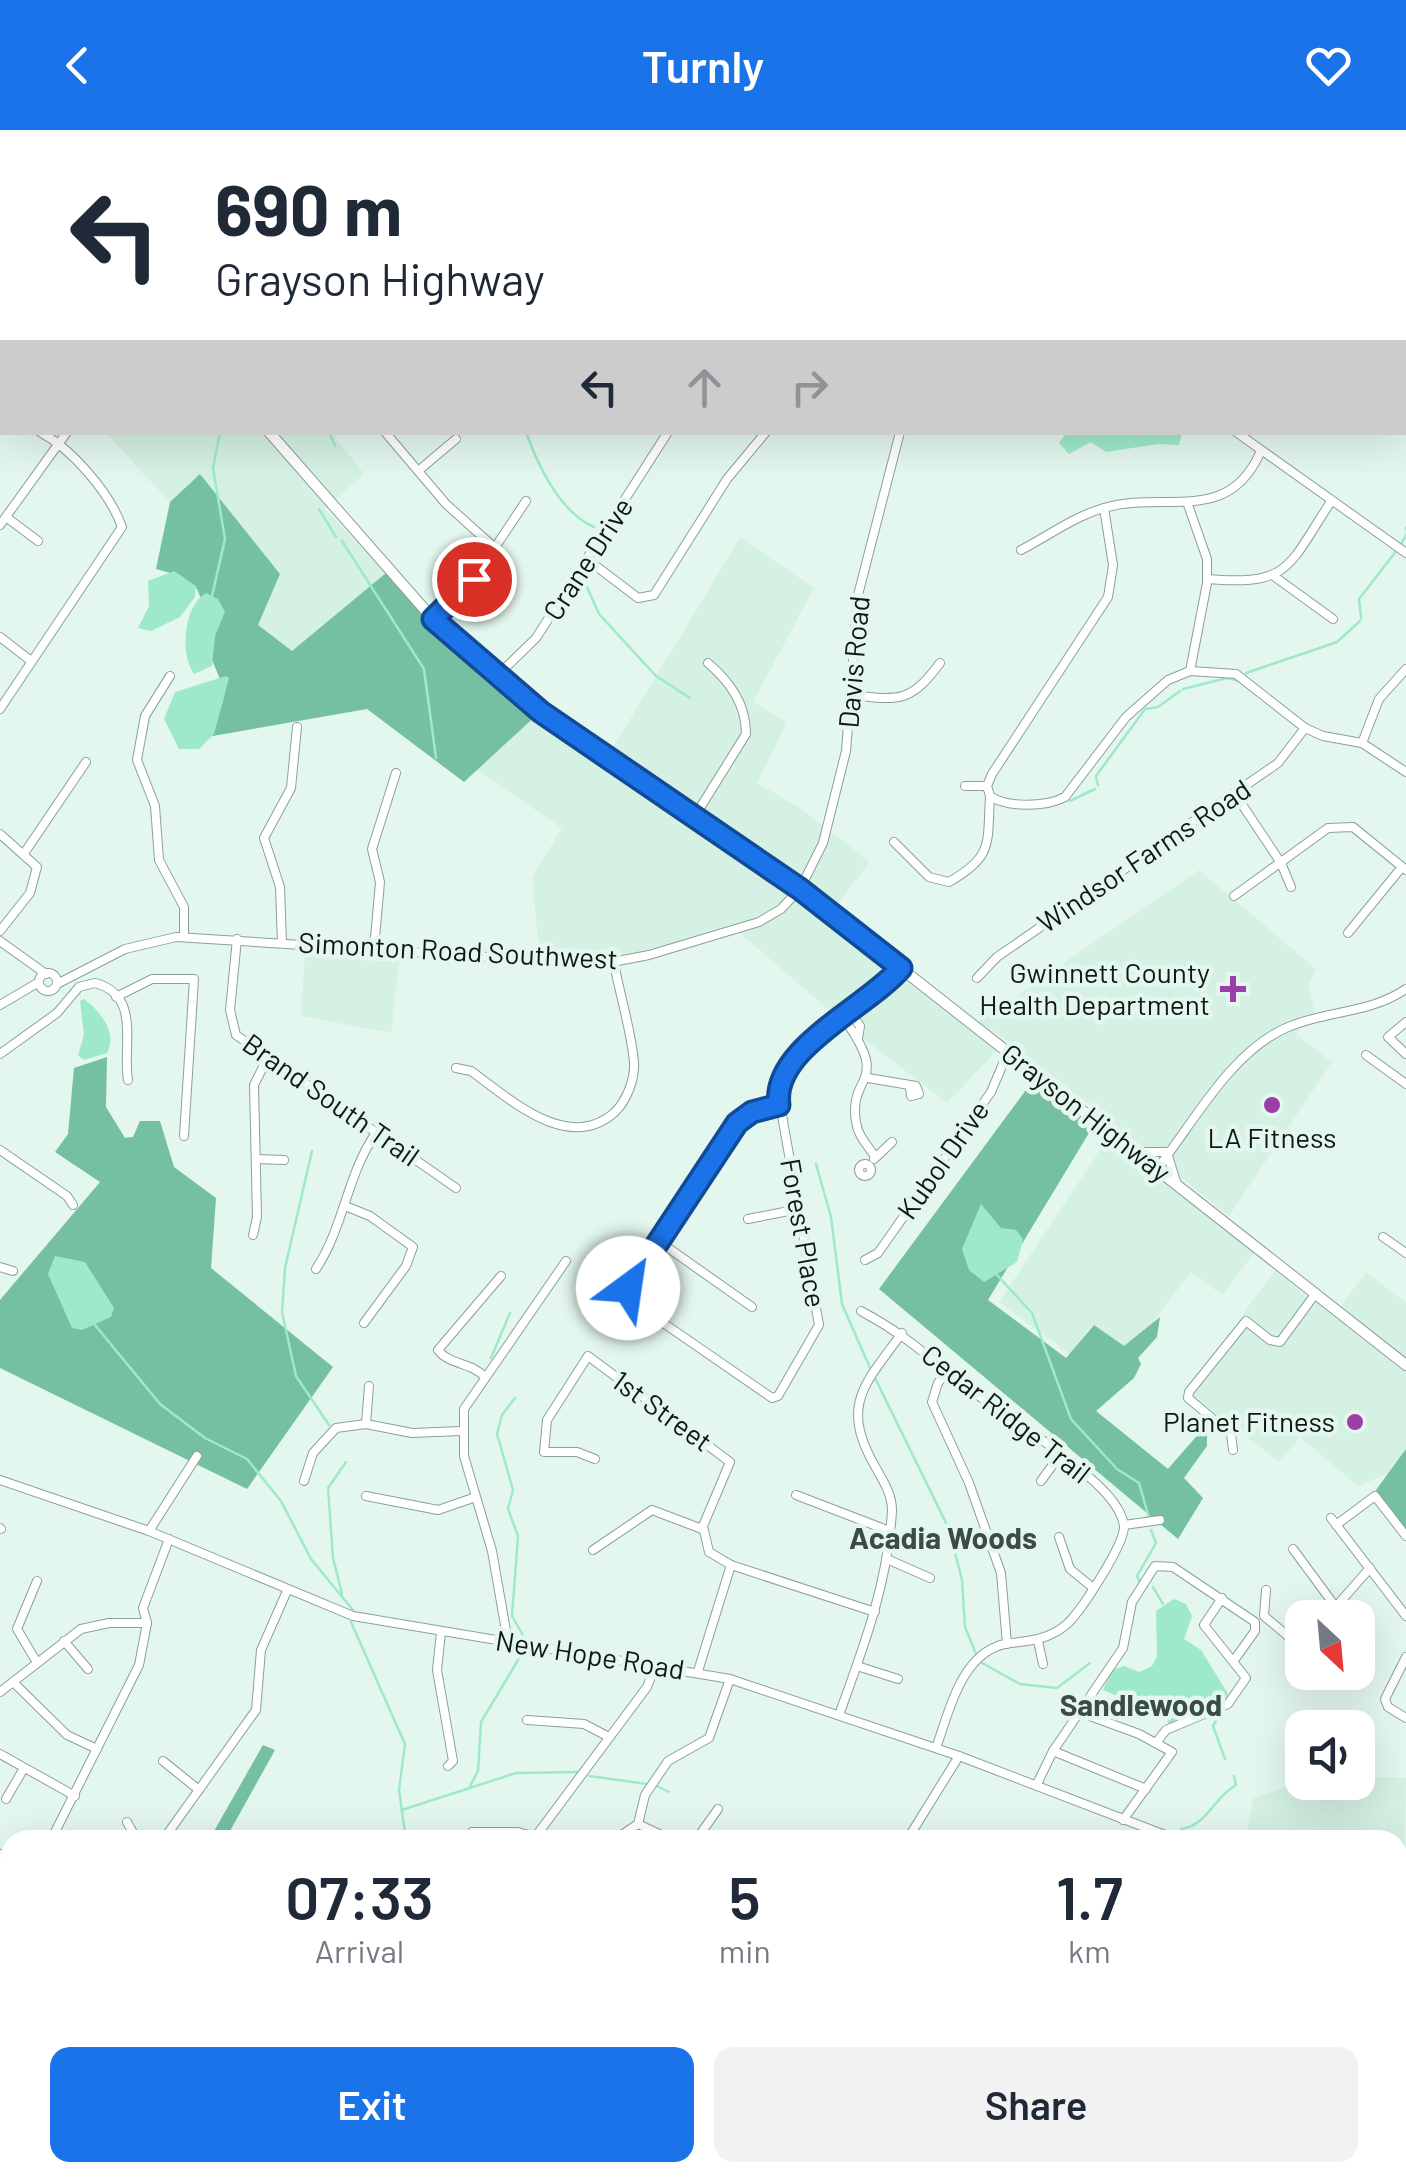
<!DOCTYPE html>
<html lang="en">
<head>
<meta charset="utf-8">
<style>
  :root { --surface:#fff; --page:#f2f2f3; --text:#1f2937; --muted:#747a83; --accent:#1a73e8 }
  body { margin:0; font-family:Barlow,sans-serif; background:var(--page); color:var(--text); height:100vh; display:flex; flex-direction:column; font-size:38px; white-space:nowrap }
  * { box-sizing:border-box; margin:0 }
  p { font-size:32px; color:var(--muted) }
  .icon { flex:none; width:55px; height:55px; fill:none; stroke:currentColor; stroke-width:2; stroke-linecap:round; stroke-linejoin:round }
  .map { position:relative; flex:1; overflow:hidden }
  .panel { position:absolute; left:0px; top:1700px; width:1408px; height:352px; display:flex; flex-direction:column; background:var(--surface); border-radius:30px 30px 0 0; box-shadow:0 10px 40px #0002 }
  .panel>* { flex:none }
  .hud { position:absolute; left:0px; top:0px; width:1408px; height:305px; box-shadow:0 10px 40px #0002; background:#fff; color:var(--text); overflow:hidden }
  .needle { width:65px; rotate:154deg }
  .fabs { position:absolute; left:1285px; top:1470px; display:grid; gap:20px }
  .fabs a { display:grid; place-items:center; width:90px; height:90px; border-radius:20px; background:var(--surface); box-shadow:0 10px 40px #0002; font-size:50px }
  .pin { position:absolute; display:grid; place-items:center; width:85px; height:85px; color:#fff; margin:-42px; border:5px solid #fff; border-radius:50%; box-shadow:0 2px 10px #0007 }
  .me { position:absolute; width:110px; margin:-55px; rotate:31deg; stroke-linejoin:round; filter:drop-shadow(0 0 8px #0008) }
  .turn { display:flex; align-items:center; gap:35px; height:210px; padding:0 50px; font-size:45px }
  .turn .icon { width:130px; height:130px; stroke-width:2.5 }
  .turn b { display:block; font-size:70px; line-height:85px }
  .lanes { display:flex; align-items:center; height:95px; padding:0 50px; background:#0003; justify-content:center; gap:50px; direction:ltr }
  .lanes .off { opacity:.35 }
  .eta { display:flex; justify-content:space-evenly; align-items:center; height:170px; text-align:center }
  .eta b { font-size:60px; font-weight:600; line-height:70px }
  .primary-button { display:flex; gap:20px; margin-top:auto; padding:20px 50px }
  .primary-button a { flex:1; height:115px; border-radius:20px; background:var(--accent); color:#fff; font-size:40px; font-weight:600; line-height:115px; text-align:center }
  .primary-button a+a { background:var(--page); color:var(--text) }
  header { display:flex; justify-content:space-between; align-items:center; height:130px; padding:0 50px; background:var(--accent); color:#fff; font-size:45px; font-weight:600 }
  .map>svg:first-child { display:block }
</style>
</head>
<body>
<header><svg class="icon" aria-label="back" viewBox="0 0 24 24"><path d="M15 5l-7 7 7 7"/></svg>Turnly<svg class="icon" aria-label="heart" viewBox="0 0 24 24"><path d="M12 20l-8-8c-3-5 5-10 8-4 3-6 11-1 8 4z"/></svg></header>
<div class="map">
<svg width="1406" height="2051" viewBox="0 0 1406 2051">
  <rect width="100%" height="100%" fill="#e3f7ee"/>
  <g fill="#d4f1e3">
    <path d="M106,303h226l32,41 -39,35 61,64 -94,79 -34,-27 22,-51 -80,-100 -30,28z"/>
    <path d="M740,407l74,51 -61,114 34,20 -30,61 43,25 70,54 -32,41 -1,12 64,62 101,68 -55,58 -101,-78 -107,-93 -128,37 -71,-6 -8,-86 30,-49 -85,-58 64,-59 67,45z"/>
    <path d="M1199,740l118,100 -9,13 7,31 -19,20 36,28 -103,154 -221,-175 -30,-19z"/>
    <path d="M305,823l95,3 -9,77 -90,-17z"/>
    <path d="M1108,1008l146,115 -32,42 -31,-23 -62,81 -38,-28 -21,29 -71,-52z"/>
    <path d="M1276,1139l32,30 -27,39h-9l-30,-23z"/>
    <path d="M1366,1142l40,31v54l-65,-51z"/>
    <path d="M1317,1173l89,68v85l-16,17 -32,13 -58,-49 -21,25 -88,-68 56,-68 28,19z"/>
    <path d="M1358,1647l48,1 -2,87h-6v-25h-153l8,-42 49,-16h56z"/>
  </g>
  <g fill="#75c0a1">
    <path d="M200,344l80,100 -22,51 34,26 94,-78 115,111 40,27 -77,71 -97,-73 -166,29 21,-33 3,-14 -13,-31 3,-27 -18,-44 -16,-13 -25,-7 14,-67z"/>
    <path d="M107,927l-1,50 19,31 8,-1 7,-16h20l14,46 42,31 -5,70 122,99 -86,122 -247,-121v-68l100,-118 -45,-30 13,-18 6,-66z"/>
    <path d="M1037,945l58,48 -107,177 78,58 28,-33 30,21 36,-29 -3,20 -19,21 3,6 -7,14 -38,33 72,58 39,-45v22l-23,32 19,20 -25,41 -299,-250z"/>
    <path d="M1406,1319v83l-30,-42z"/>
    <path d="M263,1615l12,5 -50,90h-16z"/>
    <path d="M1398,1872l8,34v145h-95l-12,-8 99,-1z"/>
    <path d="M477,2042l151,1 13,8h-165z"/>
    <path d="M741,2043v-1l128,1 -14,8h-120z"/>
  </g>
  <g fill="#9ee9c9">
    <path d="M1066,303l116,-1v1l-3,12 -21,-1 -52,8 -15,-10 -22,12 -10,-11z"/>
    <path d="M174,441l22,15 -1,11 -15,20 -29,14 -13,-3 11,-22 -1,-25z"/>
    <path d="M206,463l12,6 7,13 -10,24 -3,30 -18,8c-14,-19 -11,-68 12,-81z"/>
    <path d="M226,546l3,2 -15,56 -15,15h-20l-15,-30 11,-27z"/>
    <path d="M84,869c16,12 34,34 23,54l-23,7 -6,-5 6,-20 -4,-34z"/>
    <path d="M981,1074l20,24 15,2 7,9 -6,23 -33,20 -15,-12 -7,-21z"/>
    <path d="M55,1126l30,6 29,46 -3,9 -29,13 -10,-2 -24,-54z"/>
    <path d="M1174,1469l12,5 6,12 -8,23 17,11 27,44 -4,8 -54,23 -18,-26 -33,-2 -16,-7 9,-20 12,-4 15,6 13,-6 5,-10 -1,-45z"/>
  </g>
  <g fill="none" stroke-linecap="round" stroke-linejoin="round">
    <g stroke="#9ee9c9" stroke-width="2.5">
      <path d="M730,0v1"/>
      <path d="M329,302l6,14"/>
      <path d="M526,302c12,34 34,80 68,95"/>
      <path d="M319,379l17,28"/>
      <path d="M1406,397v2"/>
      <path d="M342,411l82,128 12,89"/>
      <path d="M1401,414l5,-9"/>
      <path d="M582,446l17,38 57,62 34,22"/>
      <path d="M212,466l13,-57 -12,-71 7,-36"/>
      <path d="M1361,488l-2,-19 38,-49"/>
      <path d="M1246,543l91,-31 23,-21"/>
      <path d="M1183,559l44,-11 12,3"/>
      <path d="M1098,655l-2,-9 49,-67 13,-2 22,-16"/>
      <path d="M1070,671l25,-12"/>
      <path d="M312,1021l-27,117 -3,44 14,64 33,49"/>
      <path d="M816,1034l15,53 11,87 28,64"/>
      <path d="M997,1145l35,38 39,106 46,50 22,14 10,35"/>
      <path d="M95,1195l65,79 45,34 42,21 34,42 30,58 42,51"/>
      <path d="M491,1228l19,-45"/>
      <path d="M875,1248l74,151 13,51 3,47 11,27"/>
      <path d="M515,1268l-13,17 -5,19 16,56 -5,19 10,27 -6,80 12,21"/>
      <path d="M1141,1455l-4,-9 19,-33 -5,-13"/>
      <path d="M1153,1457l10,17"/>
      <path d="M342,1464l-9,-36 -5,-70 18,-26"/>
      <path d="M351,1492l54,122 -6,46 7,50"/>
      <path d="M982,1533l38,21 37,4 33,-25"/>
      <path d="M1222,1581l-9,15 12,33"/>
      <path d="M589,1646l58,8"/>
      <path d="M470,1656l8,-15 3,-49 43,-72"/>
      <path d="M657,1656l12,6"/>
      <path d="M402,1680l114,-37 63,-1"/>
      <path d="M1181,1699c26,-3 33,-32 55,-44l-2,-9"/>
      <path d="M1,1972l9,14"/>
      <path d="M37,2042l2,9"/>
      <path d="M314,2042l2,9"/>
      <path d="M1330,2042l12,9"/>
      <path d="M792,2051l7,-9"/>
    </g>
    <defs>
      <g id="minor">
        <path d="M223,0l4,2"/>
        <path d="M400,0l3,2"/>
        <path d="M789,0l3,2"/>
        <path d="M894,0l1,2"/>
        <path d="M1204,0l2,2"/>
        <path d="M365,2l5,-2"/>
        <path d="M390,2l4,-2"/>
        <path d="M744,2l2,-2"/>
        <path d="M1074,2l4,-2"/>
        <path d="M1405,30l1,-1"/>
        <path d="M1405,251l1,2"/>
        <path d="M0,264l2,4"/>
        <path d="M385,302l61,72 49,44"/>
        <path d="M1236,302l170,121"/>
        <path d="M418,341l38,-32"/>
        <path d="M1187,372l20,57v24l-17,88"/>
        <path d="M1104,378l9,57 -5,32 -116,177 -5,12 3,10c17,12 56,11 75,1l61,-80 42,-37 22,-9 46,3 69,54 18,8 39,7 44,29"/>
        <path d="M6,387l32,24"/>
        <path d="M0,395l67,-93"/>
        <path d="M1021,420c27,-14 54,-34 83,-42 61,-18 123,18 156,-55"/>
        <path d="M588,430l50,38 16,-3 73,-116 39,-47"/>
        <path d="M1275,447l58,42"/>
        <path d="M1207,449c83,7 81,-12 123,-76"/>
        <path d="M433,489l41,-40 52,-78"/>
        <path d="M0,507l31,24"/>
        <path d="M170,546l-25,40 -8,44 18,46 4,54 25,47v30"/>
        <path d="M496,547l40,-39 132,-206"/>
        <path d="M852,565c48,6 59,7 88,-32"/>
        <path d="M0,579l122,-182c-12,-34 -50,-78 -82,-95"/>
        <path d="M1362,613l17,-44 27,-30"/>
        <path d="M965,656h22"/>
        <path d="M1235,664l46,69 10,24"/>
        <path d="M695,686l51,-82c0,-30 -16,-52 -38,-71"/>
        <path d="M0,704l37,33 -7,26 -30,38"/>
        <path d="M894,712l35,35 20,5c45,-26 38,-38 41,-86"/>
        <path d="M25,722l61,-90"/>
        <path d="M1234,766l94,-68 25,-1 53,43"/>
        <path d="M1348,803l54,-66"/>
        <path d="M237,809l-7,71 6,25 220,153"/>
        <path d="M0,811l46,33"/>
        <path d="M282,813l-2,-56 -16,-49 27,-50 6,-61"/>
        <path d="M374,819l6,-67 -8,-33 24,-76"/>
        <circle cx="48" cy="852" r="9"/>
        <path d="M977,848l20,-21 281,-194 27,-35"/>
        <path d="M57,854l68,-35 51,-12 426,27 47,-9 110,-33 22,-13 19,-20 23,-46 23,-92 12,-156 42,-163"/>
        <path d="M116,867l36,-18h42l-10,157"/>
        <path d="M0,875l39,-23"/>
        <path d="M851,884l9,12 -2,12"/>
        <path d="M844,889c48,66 4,54 12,103 2,15 12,23 19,35"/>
        <path d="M1406,892l-18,15 18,17"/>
        <path d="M0,924l57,-41 22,-26 16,-4c47,12 27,64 33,97"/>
        <path d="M1366,925l40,29"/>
        <path d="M456,938l15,3c39,28 97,83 144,41 12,-12 20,-33 19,-50 -3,-33 -14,-66 -20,-99"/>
        <path d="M868,948l48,8 3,8 -8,2 -1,-8"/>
        <path d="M779,975l-27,7 -15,11 -106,155 -3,11 15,20 129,89 6,-2 41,-71 -42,-238c15,-49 89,-79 124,-119"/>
        <path d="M0,1020l67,46 6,9"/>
        <path d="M1138,1022h30"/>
        <path d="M1168,1026l9,29"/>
        <path d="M256,1029l28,1"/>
        <path d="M874,1029l18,-17"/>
        <circle cx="865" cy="1040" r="6"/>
        <path d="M1157,1039c37,-47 74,-118 131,-142 40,-17 81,-13 118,-38"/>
        <path d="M345,1076l25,10 43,31 -7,19 -42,57"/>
        <path d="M748,1089l51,-10"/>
        <path d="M253,1105l4,-18 -3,-132 13,-26"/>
        <path d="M1383,1107l23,16"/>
        <path d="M657,1110l95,67"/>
        <path d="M865,1130l13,-7 113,-161 17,-40"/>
        <path d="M0,1137l13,4"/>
        <path d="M316,1139c28,-42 31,-95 60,-136"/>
        <path d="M861,1181c47,25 70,49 111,80 39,28 81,54 117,86 13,11 33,31 35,49 1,18 -43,85 -57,98 -17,15 -36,17 -57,19 -48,6 -60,67 -74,105"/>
        <path d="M947,1242l-9,11 -6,19 37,81 32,90 6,71"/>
        <path d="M485,1247c-14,-15 -36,-12 -47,-27l63,-74"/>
        <path d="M366,1294l3,-38"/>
        <path d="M1233,1320l-2,-16 -43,-36 1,-6 57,-71 24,19 10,2 36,-49"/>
        <path d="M595,1329l-18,-7h-33l3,-32 41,-64 142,106 -27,64 6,26 22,13 144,47"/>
        <path d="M0,1350l149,51 204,85 377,63 229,77 219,84"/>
        <path d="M304,1351l9,-28 23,-25 30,-4 46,9 49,-2"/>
        <path d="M1041,1351l19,-26"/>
        <path d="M796,1365l91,35"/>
        <path d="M366,1366l72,14 35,-12"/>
        <path d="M1331,1388l75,98"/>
        <path d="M1124,1395l36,-5"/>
        <path d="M1336,1395l39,-29 31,40"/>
        <path d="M0,1398l1,1"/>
        <path d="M149,1401l48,-75"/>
        <path d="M1059,1407l11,32 22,18"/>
        <path d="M1293,1419l42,57"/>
        <path d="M593,1420l59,-40 50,19"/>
        <path d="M887,1429l43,19"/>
        <path d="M1266,1460l-2,26 38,32"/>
        <path d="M1326,1488l44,-50"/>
        <path d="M441,1502l-4,38 16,91 -5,5"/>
        <path d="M64,1511l24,28"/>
        <path d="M1038,1511l5,23"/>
        <path d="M508,1512l-16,-91 -28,-95v-47l102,-148"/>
        <path d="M1296,1527l6,-8"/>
        <path d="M1406,1527l-21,42 3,8 18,11"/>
        <path d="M36,1531l-19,-32 20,-48"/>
        <path d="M857,1536l41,13"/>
        <path d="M698,1541l33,-106"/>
        <path d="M13,1552l54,53 30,14"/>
        <path d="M0,1562l81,-63 28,-6h38"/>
        <path d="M1079,1582l60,22 33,18 -49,68"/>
        <path d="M839,1585c25,-69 49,-132 53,-205 0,-16 -9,-29 -16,-42 -37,-63 -11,-84 26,-135"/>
        <path d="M527,1590l57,4 25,13"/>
        <path d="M1156,1613l10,-13 62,-26 18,-26 -42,-53 18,-27"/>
        <path d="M1053,1621l93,38"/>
        <path d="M0,1624l75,42"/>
        <path d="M163,1631l36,29"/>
        <path d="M1037,1654l16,-33 70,-103 9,-46 23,-36 18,1 82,55v9l-20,28"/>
        <path d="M6,1669l18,-31"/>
        <path d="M127,1692l10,18"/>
        <path d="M638,1694l7,-29 23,-34 41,-23 21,-59"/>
        <path d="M472,1702h46l17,5"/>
        <path d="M51,1710l88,-175 8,-42 -4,-15 26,-69"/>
        <path d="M163,1710l93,-130 5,-60 26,-59"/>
        <path d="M533,1710l114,-153 9,-23"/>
        <path d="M614,1710l24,-16 34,16"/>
        <path d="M696,1710l22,-31"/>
        <path d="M907,1710l52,-84"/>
        <path d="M0,1724l10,2"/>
        <path d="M0,1818l8,-10"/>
        <path d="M0,1949l10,-17"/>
        <path d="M106,2042l4,9"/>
        <path d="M273,2042v9"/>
        <path d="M703,2042h5"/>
        <path d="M1018,2042l3,9"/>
        <path d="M1073,2042l3,9"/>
        <path d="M1117,2042l3,9"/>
        <path d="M425,2051l4,-9"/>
        <path d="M1206,2051l1,-9"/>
        <path d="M1314,2051l3,-3"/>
      </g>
      <g id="major">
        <path d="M5,0l2,2"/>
        <path d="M18,0l3,2"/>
        <path d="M269,302l164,187 63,58 304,212 606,476"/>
        <path d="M1398,1746l8,13"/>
        <path d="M1406,1765l-5,44 5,77"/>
      </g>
    </defs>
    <use href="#minor" stroke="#8da097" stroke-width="10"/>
    <use href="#major" stroke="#8da097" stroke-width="12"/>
    <use href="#minor" stroke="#fff" stroke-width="8"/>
    <use href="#major" stroke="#fff" stroke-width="10"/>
  </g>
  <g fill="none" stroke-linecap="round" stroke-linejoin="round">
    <defs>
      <path id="route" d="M474,449l-41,40 108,93 259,177 101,79c-35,40 -130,81 -122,137l-27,7 -15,11 -109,165"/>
    </defs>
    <use href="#route" stroke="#114b97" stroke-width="25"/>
    <use href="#route" stroke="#1a73e8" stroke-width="18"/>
  </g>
  <g fill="#9c3ea6" stroke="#e3f7ee" stroke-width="4">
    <path d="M1228 844h10v10h10v10h-10v10h-10v-10h-10v-10h10z"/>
    <circle cx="1272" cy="975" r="10"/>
    <circle cx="1355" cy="1292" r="10"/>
  </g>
  <g text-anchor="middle" stroke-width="9" stroke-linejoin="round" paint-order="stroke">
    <g font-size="28" fill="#101714" stroke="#e3f7ee">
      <text transform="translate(588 429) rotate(-57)" y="10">Crane Drive</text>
      <text transform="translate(854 532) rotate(-85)" y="10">Davis Road</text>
      <text transform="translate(1144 726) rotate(-34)" y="10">Windsor Farms Road</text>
      <text transform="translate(458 821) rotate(3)" y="10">Simonton Road Southwest</text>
      <text transform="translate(331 970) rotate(35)" y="10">Brand South Trail</text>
      <text transform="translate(1086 983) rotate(38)" y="10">Grayson Highway</text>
      <text transform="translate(943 1030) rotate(-55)" y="10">Kubol Drive</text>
      <text transform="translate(803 1103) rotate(80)" y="10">Forest Place</text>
      <text transform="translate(662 1281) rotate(36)" y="10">1st Street</text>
      <text transform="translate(1006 1284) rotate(38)" y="10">Cedar Ridge Trail</text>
      <text transform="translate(590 1525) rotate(9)" y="10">New Hope Road</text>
    </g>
    <g font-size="28" fill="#101714" stroke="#e3f7ee" text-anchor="end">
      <text x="1210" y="853">Gwinnett County<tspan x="1210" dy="32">Health Department</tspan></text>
      <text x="1272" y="1018" text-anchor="middle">LA Fitness</text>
      <text x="1335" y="1302">Planet Fitness</text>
    </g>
    <g font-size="30" font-weight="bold" fill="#3a4c44" stroke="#e3f7ee">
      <text x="943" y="1419">Acadia Woods</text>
      <text x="1141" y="1586">Sandlewood</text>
    </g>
  </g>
</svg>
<div class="fabs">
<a><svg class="needle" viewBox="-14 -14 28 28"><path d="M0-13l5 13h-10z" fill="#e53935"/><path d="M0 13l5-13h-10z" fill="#747a83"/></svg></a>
<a><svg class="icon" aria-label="sound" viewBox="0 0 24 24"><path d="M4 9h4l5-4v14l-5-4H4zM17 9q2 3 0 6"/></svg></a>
</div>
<div class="pin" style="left:474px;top:449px;background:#d93025"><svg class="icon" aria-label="arrive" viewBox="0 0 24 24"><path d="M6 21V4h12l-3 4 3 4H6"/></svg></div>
<svg class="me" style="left:628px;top:1158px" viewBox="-20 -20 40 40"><circle r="19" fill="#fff"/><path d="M0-13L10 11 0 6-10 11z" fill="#1a73e8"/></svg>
<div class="hud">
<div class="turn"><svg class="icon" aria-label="left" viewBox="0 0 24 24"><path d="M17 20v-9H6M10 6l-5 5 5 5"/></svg><div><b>690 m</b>Grayson Highway</div></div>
<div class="lanes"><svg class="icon" aria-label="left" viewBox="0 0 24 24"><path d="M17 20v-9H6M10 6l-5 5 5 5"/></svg><svg class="icon off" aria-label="ahead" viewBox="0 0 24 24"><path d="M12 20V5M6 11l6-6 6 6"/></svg><svg class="icon off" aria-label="right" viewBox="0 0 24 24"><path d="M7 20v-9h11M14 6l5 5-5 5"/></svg></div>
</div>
<section class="panel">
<div class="eta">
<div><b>07:33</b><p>Arrival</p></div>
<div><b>5</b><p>min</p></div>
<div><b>1.7</b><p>km</p></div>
</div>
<div class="primary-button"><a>Exit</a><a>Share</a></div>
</section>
</div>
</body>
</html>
